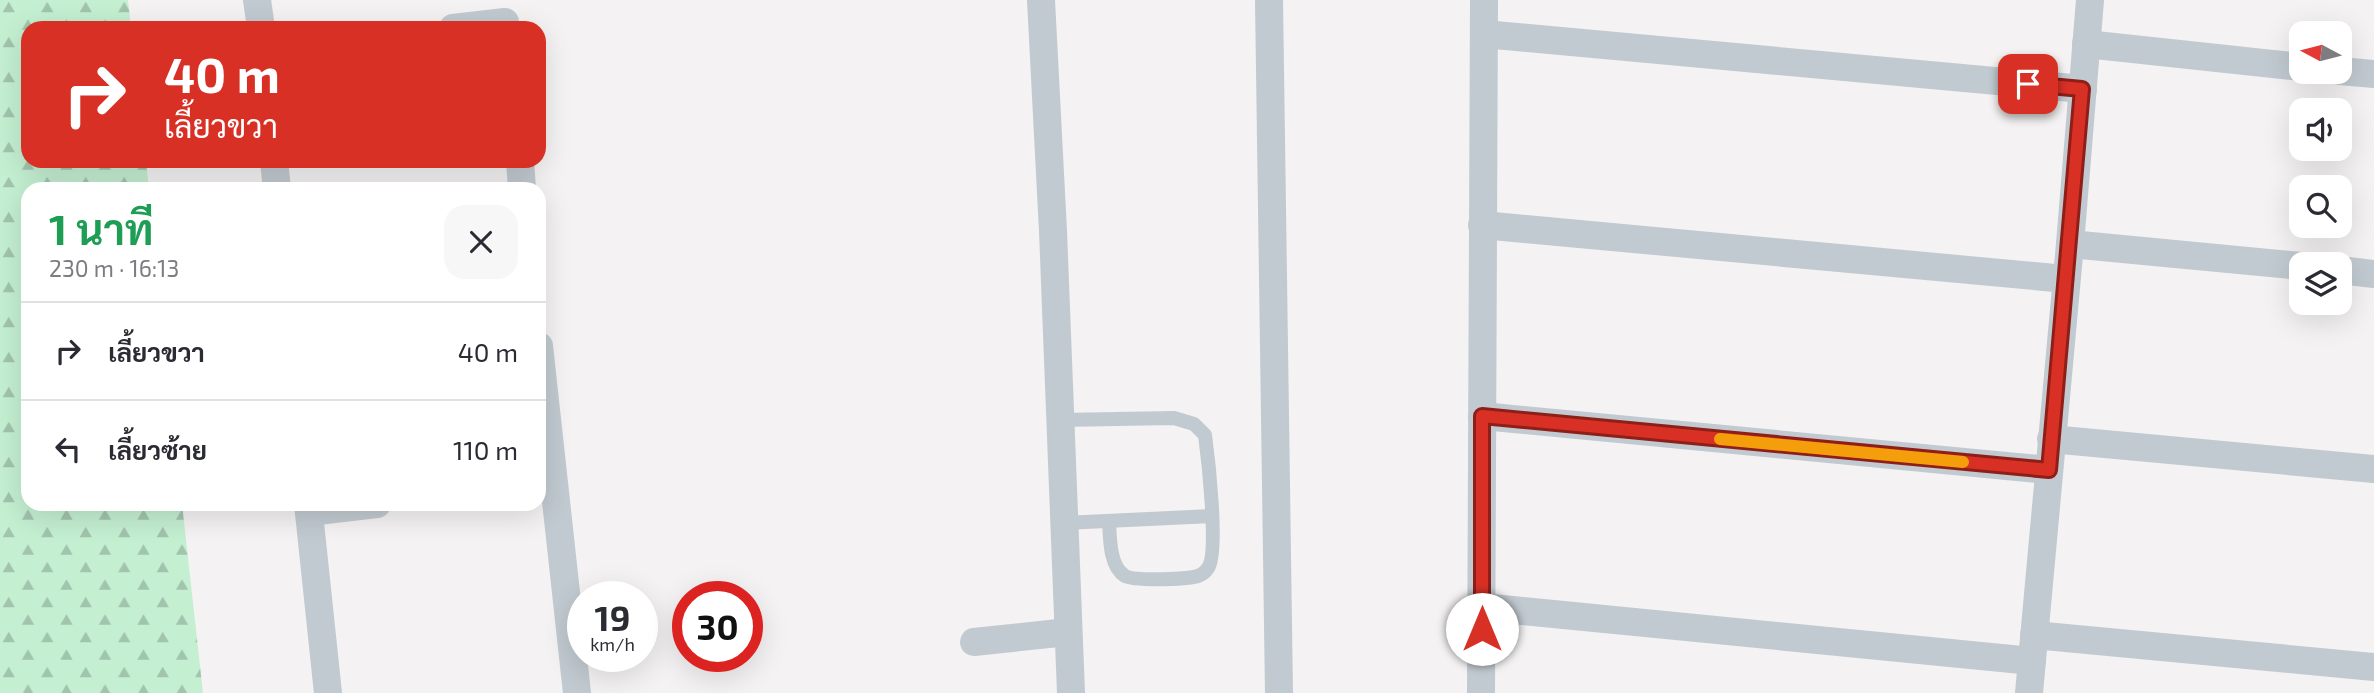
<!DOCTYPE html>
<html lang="th">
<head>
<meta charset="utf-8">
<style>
  :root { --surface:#fff; --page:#f7f7f7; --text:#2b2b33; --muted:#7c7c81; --line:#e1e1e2 }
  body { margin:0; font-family:"Exo 2",Sarabun,sans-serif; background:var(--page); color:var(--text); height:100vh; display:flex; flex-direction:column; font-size:26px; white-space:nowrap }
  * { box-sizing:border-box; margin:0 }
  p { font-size:23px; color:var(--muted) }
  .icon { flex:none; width:38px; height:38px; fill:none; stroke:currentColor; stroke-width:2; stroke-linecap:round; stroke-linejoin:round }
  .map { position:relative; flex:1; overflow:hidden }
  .panel { position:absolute; left:21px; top:182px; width:525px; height:329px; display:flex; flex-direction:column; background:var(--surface); border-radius:21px; box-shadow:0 7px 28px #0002 }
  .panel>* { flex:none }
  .hud { position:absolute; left:21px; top:21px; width:525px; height:147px; border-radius:21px; box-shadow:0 7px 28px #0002; background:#d93025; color:#fff; overflow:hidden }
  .needle { width:46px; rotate:277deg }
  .tools { position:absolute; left:2289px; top:21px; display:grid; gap:14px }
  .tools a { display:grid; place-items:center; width:63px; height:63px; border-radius:14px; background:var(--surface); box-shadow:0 7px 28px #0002; font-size:35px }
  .speed { position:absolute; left:567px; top:581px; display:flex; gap:14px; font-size:35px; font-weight:700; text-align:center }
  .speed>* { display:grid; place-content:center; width:91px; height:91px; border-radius:50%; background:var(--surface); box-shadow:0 7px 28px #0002; line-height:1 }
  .speed small { font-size:18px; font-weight:400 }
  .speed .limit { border:10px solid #d22; background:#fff; color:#111 }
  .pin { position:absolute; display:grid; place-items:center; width:60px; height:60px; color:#fff; margin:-30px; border-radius:14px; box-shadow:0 4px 10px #0006 }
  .me { position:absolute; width:77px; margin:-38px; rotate:0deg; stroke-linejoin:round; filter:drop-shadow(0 0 5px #0008) }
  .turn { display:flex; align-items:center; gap:24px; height:147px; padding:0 28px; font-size:32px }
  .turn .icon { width:91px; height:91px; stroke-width:2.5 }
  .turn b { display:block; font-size:49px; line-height:60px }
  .round { display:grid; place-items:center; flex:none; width:74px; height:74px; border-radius:21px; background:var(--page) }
  .headline { display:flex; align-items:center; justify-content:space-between; height:119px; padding:0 28px }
  h1 { font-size:42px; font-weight:700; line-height:52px; color:#1e9e55 }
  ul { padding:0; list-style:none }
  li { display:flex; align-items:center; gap:21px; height:98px; padding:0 28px; border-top:2px solid var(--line) }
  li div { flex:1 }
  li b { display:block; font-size:26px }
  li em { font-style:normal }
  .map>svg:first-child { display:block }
</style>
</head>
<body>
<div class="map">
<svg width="2374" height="693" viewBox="0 0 2374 693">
  <defs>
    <pattern id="forest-firs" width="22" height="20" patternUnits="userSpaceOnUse" patternTransform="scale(1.75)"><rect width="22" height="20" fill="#c4efd1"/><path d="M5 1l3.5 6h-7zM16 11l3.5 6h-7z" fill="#a1c4ad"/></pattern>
  </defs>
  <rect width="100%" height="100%" fill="#f4f2f2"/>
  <path fill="url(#forest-firs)" d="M0,0h128l3,28h-103v133h118l3,28h-121v315h154l21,189h-203z"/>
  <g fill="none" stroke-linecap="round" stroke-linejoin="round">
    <g stroke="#c1cad0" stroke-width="14">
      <path d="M1060,420l114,-2 20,6 11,11c3,22 14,118 3,133 -2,3 -5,6 -8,7 -8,5 -66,6 -75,1 -16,-10 -15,-39 -16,-55"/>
      <path d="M1064,523l148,-7"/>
    </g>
    <g stroke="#c1cad0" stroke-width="28">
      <path d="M257,0l4,28"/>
      <path d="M1041,0l12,231 18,462"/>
      <path d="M1269,0l10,693"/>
      <path d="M453,28l52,-6"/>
      <path d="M1484,34l599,55"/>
      <path d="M2086,44l215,23"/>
      <path d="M2340,71l34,3"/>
      <path d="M274,161l3,28"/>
      <path d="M520,161l2,28"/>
      <path d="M1482,225l584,54"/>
      <path d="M2070,244l231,22"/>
      <path d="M2340,270l34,4"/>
      <path d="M539,346l38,347"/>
      <path d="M1482,416l567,54"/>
      <path d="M2051,439l323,30"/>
      <path d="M308,504l20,189"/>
      <path d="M309,512l68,-8"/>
      <path d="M1482,607l550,54"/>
      <path d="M2034,635l340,32"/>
      <path d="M974,642l94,-10"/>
      <path d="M1481,693l3,-693"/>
      <path d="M2029,693l41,-449 20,-244"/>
    </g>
  </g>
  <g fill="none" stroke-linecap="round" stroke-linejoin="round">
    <defs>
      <path id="route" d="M1482,629v-213l567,54 33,-381 -54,-5"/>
    </defs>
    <use href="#route" stroke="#8d1f18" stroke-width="18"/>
    <use href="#route" stroke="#d93025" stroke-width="12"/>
    <path stroke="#f59e0b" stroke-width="12" d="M1720,439l243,23"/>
  </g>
</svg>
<div class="tools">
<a><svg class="needle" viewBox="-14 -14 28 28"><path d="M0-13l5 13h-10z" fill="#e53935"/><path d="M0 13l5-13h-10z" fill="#7c7c81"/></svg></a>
<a><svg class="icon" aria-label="sound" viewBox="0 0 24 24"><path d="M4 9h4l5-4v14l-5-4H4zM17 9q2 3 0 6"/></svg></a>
<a><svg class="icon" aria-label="search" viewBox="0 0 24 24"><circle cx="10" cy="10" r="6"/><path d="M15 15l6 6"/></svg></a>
<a><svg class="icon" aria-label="layers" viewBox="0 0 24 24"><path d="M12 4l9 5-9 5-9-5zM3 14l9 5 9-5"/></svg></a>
</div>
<div class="speed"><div>19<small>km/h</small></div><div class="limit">30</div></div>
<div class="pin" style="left:2028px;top:84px;background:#d93025"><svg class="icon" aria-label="arrive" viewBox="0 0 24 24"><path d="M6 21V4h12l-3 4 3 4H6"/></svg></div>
<svg class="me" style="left:1482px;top:629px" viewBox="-20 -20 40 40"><circle r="19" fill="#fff"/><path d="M0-13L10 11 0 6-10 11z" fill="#d93025"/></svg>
<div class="hud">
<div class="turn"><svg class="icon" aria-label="right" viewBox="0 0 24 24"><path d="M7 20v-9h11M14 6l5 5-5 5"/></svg><div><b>40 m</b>เลี้ยวขวา</div></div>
</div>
<section class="panel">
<div class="headline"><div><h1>1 นาที</h1><p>230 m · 16:13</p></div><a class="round"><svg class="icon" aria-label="close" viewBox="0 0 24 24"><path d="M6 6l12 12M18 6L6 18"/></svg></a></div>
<ul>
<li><svg class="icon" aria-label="right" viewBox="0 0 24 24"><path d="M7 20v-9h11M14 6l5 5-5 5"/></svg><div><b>เลี้ยวขวา</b></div><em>40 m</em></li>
<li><svg class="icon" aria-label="left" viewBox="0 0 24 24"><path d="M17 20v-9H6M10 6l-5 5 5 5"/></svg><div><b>เลี้ยวซ้าย</b></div><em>110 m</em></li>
</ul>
</section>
</div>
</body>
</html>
